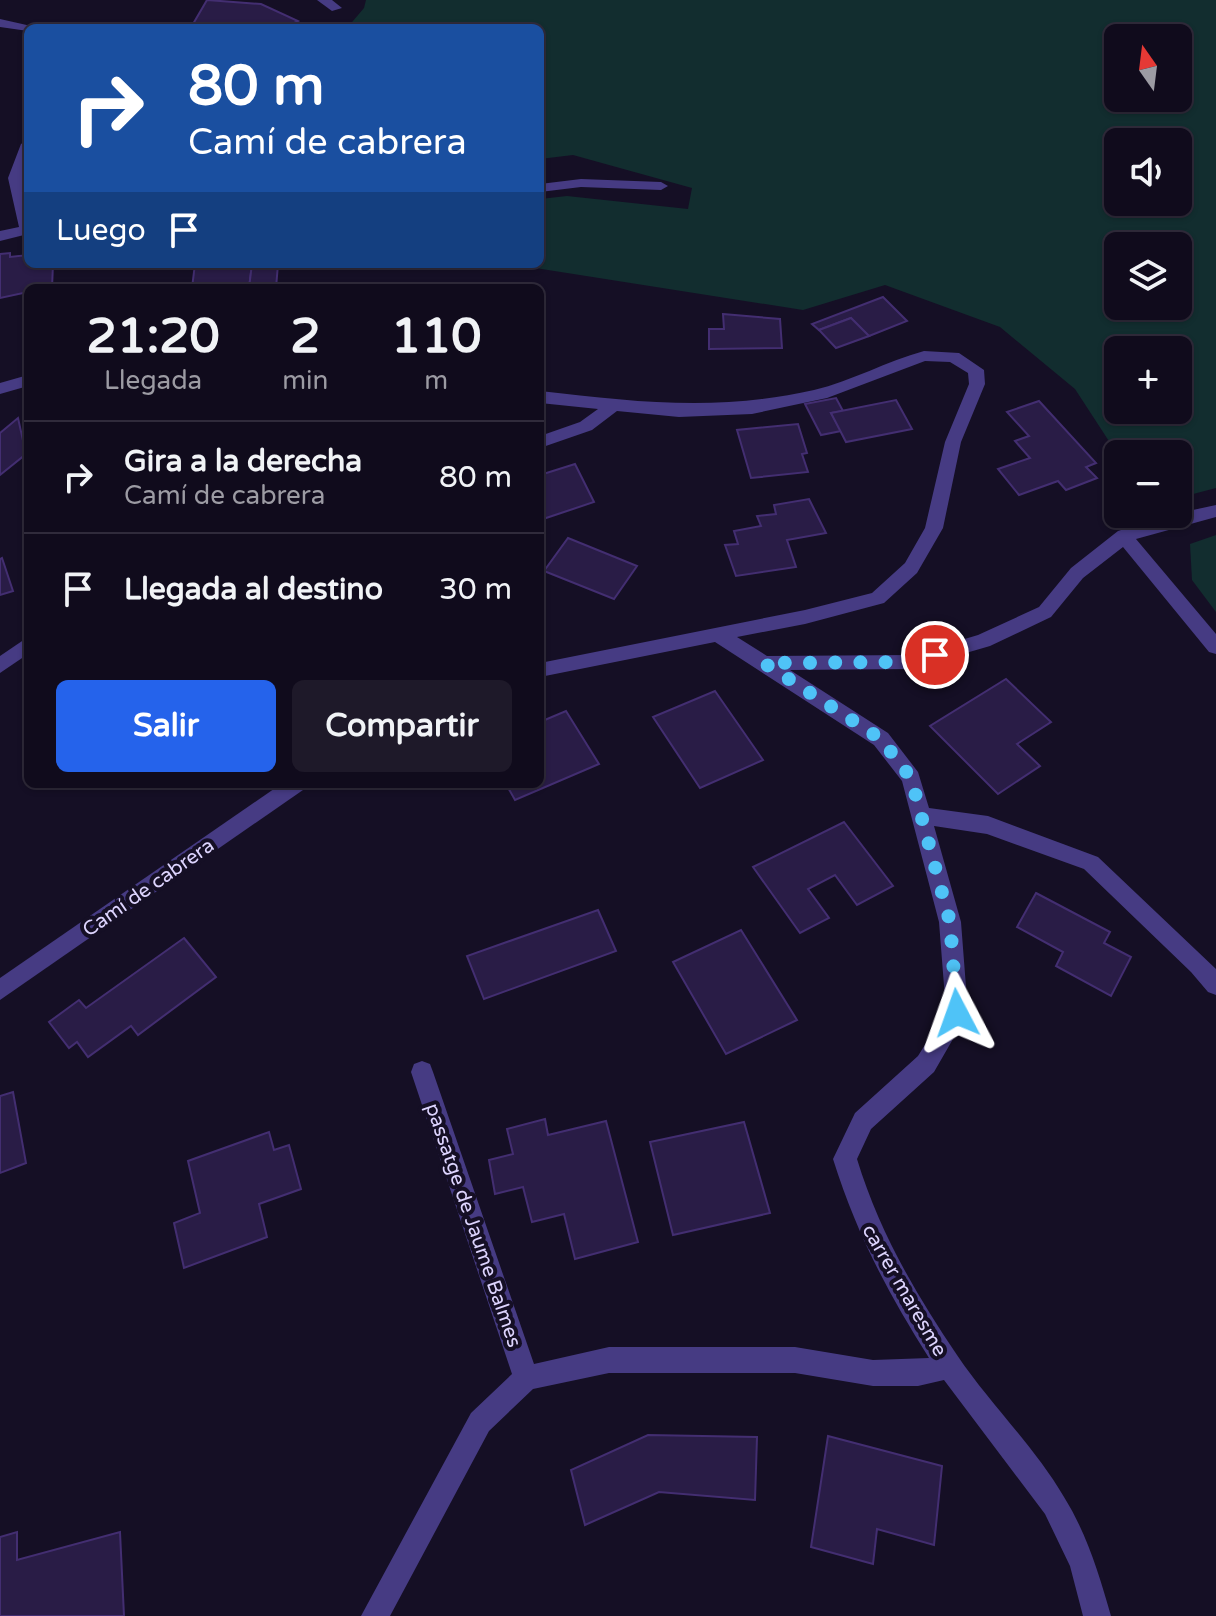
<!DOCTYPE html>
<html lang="es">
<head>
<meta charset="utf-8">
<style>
  :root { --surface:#100b1c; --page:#1e1929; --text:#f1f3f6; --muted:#9c9ba3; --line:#302b3b; --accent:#2563eb }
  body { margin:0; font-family:"Varela Round",sans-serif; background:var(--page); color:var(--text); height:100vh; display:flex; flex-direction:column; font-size:30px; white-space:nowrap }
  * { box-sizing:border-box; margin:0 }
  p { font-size:26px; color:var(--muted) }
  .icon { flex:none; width:44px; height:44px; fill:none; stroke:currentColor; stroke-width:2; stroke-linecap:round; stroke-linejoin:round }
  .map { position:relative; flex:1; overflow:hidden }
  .side { position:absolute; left:24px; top:284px; width:520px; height:504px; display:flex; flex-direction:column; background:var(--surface); border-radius:12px; box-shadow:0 2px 6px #0004,0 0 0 2px var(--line) }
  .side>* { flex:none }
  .hud { position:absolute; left:24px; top:24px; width:520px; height:244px; border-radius:12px; box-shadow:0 2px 6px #0004,0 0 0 2px var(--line); background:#1a4fa0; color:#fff; overflow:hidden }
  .needle { width:52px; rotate:346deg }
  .tools { position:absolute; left:1104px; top:24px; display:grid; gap:16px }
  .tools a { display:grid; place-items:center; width:88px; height:88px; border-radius:12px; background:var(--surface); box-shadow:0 2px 6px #0004,0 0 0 2px var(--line); font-size:40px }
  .pin { position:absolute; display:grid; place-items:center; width:68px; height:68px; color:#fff; margin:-34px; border:4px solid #fff; border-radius:50%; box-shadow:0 2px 8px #0007 }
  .me { position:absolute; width:88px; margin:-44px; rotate:356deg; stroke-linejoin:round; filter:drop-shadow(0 0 6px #0008) }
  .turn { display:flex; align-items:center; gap:28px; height:168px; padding:0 32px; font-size:36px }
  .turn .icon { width:104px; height:104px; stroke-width:2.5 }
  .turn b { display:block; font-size:56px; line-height:68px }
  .then { display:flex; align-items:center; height:76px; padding:0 32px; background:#0003; gap:16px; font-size:30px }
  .eta { display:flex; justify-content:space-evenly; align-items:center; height:136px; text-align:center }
  .eta b { font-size:48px; font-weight:800; line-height:56px }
  .button { display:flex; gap:16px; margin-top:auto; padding:16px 32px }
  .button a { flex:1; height:92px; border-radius:12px; background:var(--accent); color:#fff; font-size:32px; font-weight:800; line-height:92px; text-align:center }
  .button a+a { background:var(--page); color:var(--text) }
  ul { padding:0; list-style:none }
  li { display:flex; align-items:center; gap:24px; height:112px; padding:0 32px; border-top:2px solid var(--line) }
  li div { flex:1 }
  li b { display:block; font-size:30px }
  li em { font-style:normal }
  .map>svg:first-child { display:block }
</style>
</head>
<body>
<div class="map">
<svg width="1216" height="1616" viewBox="0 0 1216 1616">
  <rect width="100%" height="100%" fill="#150f25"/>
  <g fill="#122d2f" fill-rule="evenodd">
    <path d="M366,0h850v488l-38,10v-44l-60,1 -43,-66 -75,-62 -115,-42 -82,25 -293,-46h30v-65l27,-3 121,13 4,-21 -119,-33 -33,4v-131h-193l17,-20zM1118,38h60v60h-60zM1118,142h60v60h-60zM1118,246h60v60h-60zM1118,350h60v60h-60z"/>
    <path d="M1216,535v77l-24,-32 -2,-36z"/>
  </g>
  <g fill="#291c46" stroke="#432e71" stroke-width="2">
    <path d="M207,0l54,4 37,17 -13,7h-68l-24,-4z"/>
    <path d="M10,253v4l18,-2v9h25l-1,24h-24v4l-28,6v-44z"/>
    <path d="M195,264h57l-3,24h-57z"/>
    <path d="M252,264h26l-2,24h-27z"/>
    <path d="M883,297l24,24 -38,15 -18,-18 -32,12 -7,-6z"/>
    <path d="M723,314l57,5 2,29 -73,1v-20h15z"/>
    <path d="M851,318l18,18 -33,12 -17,-18z"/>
    <path d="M836,398l7,13 -12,2 10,18 -20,4 -16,-31z"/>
    <path d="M896,400l16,29 -66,13 -15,-29z"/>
    <path d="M1039,401l57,62 -10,4 11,11 -31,12 -8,-9 -39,14 -21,-26 32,-11 -15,-17 14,-5 -22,-24z"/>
    <path d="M18,418l8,36 -26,21v-42z"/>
    <path d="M798,424l9,29 -5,1 6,18 -57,6 -14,-48z"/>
    <path d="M575,464l19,38 -54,18v-45z"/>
    <path d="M809,499l17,34 -39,7 9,27 -60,9 -11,-31 13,-1 -4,-13 27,-5 -4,-10 19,-2 -2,-9z"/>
    <path d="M568,538l69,28 -23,33 -70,-28z"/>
    <path d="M2,558l11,33 -13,4v-36z"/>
    <path d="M1006,679l45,43 -34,22 23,22 -42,28 -68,-68z"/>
    <path d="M715,691l48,69 -63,28 -47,-71z"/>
    <path d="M566,711l33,53 -84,36 -9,-16h34v-62z"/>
    <path d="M844,822l49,64 -36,19 -22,-30 -27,14 21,29 -29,15 -47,-66z"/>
    <path d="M1036,893l74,39 -6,11 27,14 -20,39 -55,-30 7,-14 -46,-25z"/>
    <path d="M598,910l18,41 -132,48 -17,-43z"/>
    <path d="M741,930l56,90 -71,34 -53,-92z"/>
    <path d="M184,938l32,39 -78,58 -7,-9 -43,31 -11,-15 -8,6 -20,-26 30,-22 7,8z"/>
    <path d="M13,1092l13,71 -26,10v-77z"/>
    <path d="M545,1119l3,16 58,-14 32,121 -63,17 -11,-45 -32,8 -9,-35 -28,7 -6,-34 24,-6 -6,-25z"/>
    <path d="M744,1122l26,91 -97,22 -23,-93z"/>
    <path d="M269,1132l5,18 15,-5 12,44 -42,15 8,33 -83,31 -10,-45 26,-10 -12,-52z"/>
    <path d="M648,1435l109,2 -2,63 -96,-8 -74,33 -14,-55z"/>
    <path d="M828,1436l114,30 -8,79 -57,-16 -4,35 -62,-17z"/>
    <path d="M17,1532v28l103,-28 4,84h-124v-79z"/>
  </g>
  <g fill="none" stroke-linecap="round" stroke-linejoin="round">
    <g fill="#463b83" fill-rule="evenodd">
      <path d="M317,0h15l10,8 -10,3z"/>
      <path d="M0,19l40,9h-12v3l-28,-4z"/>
      <path d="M28,140v22l-6,16 6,25v31l-28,7v-10l19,-4 -11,-49 13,-34z"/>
      <path d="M581,179l80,3 7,4 -7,4 -80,-3 -41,5v-8z"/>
      <path d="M924,351l35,2 25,17 1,14 -24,58 -18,86 -26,45 -33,30 -79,21 -68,13 30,19 144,-1 67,-20 61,-28 32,-39 47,-37 47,-15 51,-11v12l-80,22 80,95v20l-7,-2 -86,-105 -40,31 -32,39 -61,29 -79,23 -121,1 98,63 30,39 11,36 59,8 110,41 118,112v26l-8,-3 -17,-20 -107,-103 -97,-35 -53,-8 27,96 7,91 -34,59 -63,57 -14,30c22,72 58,134 100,196 33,49 77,91 107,142 23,37 35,77 47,119h-28l-13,-50 -25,-52 -101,-134 -26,6h-45l-78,-13h-186l-76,16 -44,42 -99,185h-29l110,-203 41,-39 -101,-302 3,-8 8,-3 8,3 3,8 101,292 75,-17h186l78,13 56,-2c-42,-67 -72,-123 -96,-199l22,-46 63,-57 28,-45 -7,-89 -37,-141 -28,-36 -159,-103 -175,35v-14l265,-53 67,-17 33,-30 20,-35 20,-86 24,-58 -1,-11 -18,-11 -25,-1 -98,37 -75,16 -73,3 -62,-6 -25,19 -52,18v-12l40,-14 18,-13 -58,-6v-12c97,11 177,21 274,-1 38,-9 73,-29 110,-39z"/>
      <path d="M28,375v11l-28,8v-11z"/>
      <path d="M28,637v17l-28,19v-17z"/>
      <path d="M281,784h25l-3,6 -303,210v-22z"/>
    </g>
  </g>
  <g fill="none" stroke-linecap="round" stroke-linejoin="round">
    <path stroke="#4fc3f7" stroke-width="14" stroke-dasharray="0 25.2" d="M935,655l-24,7 -147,1 117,76 30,39 39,144 7,91"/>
  </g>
  <g text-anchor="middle" stroke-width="8" stroke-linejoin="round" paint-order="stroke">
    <g font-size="20" fill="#ddd4fe" stroke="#150f25">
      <text transform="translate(148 887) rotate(-35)" y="7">Camí de cabrera</text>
      <text transform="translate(474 1225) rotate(71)" y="7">passatge de Jaume Balmes</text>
      <text transform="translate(905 1290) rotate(60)" y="7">carrer maresme</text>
    </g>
  </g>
</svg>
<div class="tools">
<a><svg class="needle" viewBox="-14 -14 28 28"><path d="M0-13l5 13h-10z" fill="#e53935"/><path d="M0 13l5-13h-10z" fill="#9c9ba3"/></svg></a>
<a><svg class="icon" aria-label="sound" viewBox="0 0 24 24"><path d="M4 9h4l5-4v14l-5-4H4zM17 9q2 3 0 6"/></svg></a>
<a><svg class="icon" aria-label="layers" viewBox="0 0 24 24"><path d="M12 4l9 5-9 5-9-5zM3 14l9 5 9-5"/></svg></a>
<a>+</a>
<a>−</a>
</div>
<div class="pin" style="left:935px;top:655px;background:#d93025"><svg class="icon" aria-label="arrive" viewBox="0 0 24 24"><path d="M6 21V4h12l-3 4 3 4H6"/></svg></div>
<svg class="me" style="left:957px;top:1013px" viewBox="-20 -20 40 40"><path d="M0-17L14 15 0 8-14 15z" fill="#4fc3f7" stroke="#fff" stroke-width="4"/></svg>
<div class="hud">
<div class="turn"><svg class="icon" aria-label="right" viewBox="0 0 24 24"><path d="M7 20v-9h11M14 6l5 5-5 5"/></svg><div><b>80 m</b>Camí de cabrera</div></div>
<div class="then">Luego<svg class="icon" aria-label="arrive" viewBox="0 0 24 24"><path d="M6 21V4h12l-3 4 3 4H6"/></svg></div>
</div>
<section class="side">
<div class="eta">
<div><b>21:20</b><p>Llegada</p></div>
<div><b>2</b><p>min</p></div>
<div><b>110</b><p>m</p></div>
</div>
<ul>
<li><svg class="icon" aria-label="right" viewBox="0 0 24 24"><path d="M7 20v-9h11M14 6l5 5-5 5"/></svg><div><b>Gira a la derecha</b><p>Camí de cabrera</p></div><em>80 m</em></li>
<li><svg class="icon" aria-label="arrive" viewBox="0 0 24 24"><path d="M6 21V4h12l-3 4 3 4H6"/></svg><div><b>Llegada al destino</b></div><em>30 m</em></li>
</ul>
<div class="button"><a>Salir</a><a>Compartir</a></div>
</section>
</div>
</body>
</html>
